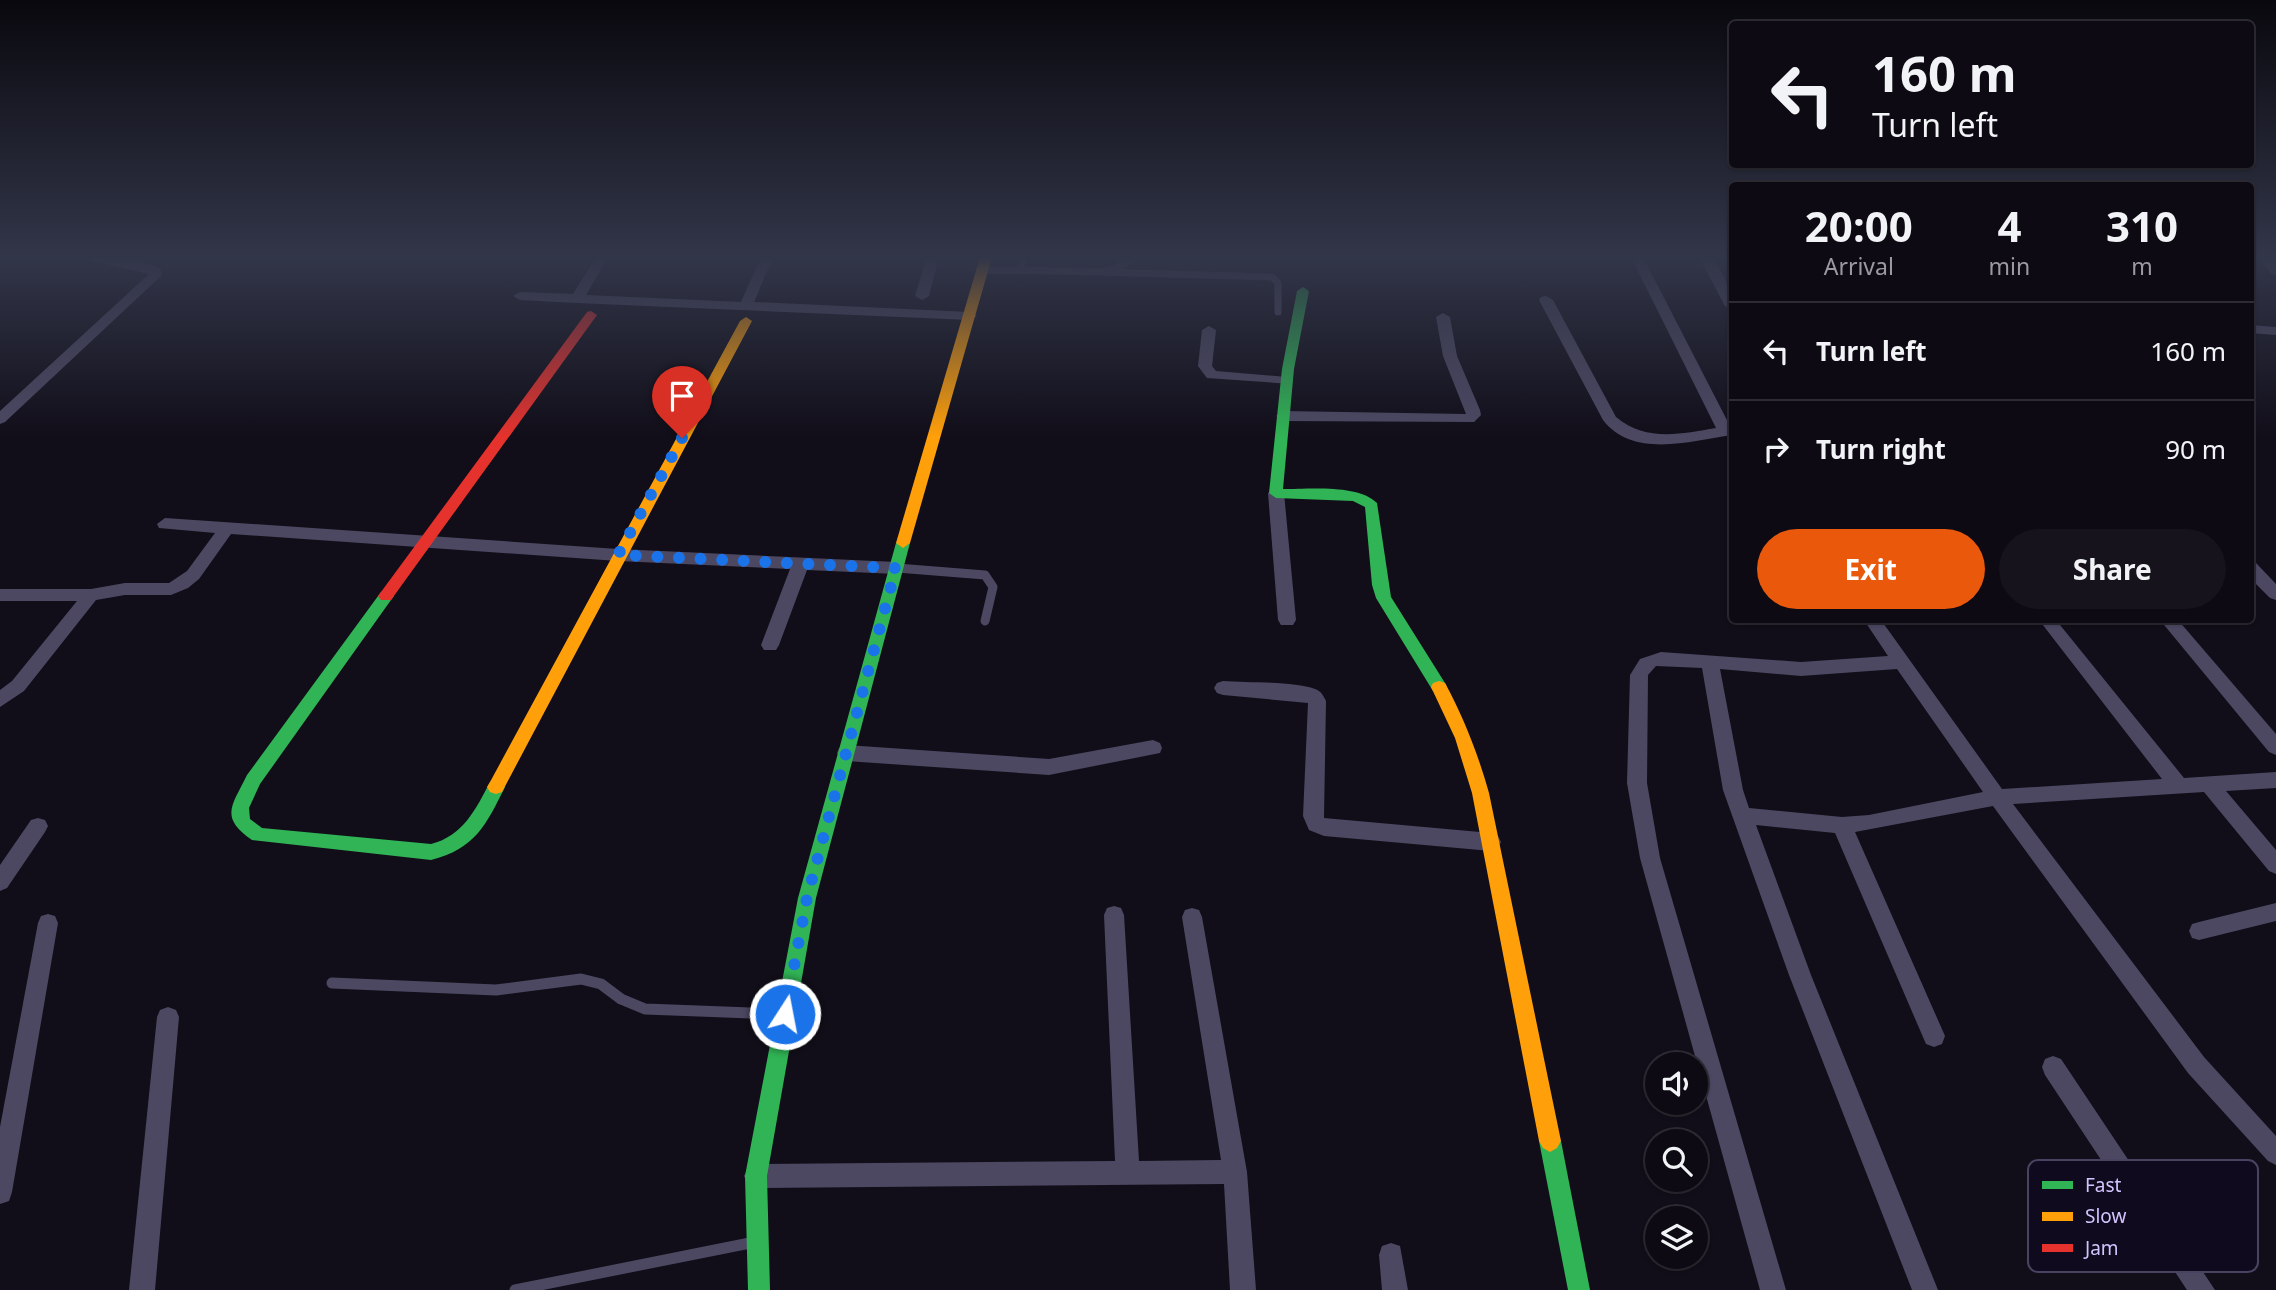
<!DOCTYPE html>
<html lang="en">
<head>
<meta charset="utf-8">
<style>
  :root { --surface:#0d0a13; --page:#16131c; --text:#f1f3f6; --muted:#9a9aa0; --line:#2d2b33; --accent:#ea580c }
  body { margin:0; font-family:"Noto Sans",sans-serif; background:var(--page); color:var(--text); height:100vh; display:flex; flex-direction:column; font-size:26px; white-space:nowrap }
  * { box-sizing:border-box; margin:0 }
  p { font-size:23px; color:var(--muted) }
  .icon { flex:none; width:38px; height:38px; fill:none; stroke:currentColor; stroke-width:2; stroke-linecap:round; stroke-linejoin:round }
  .map { position:relative; flex:1; overflow:hidden }
  .panel { position:absolute; left:1729px; top:182px; width:525px; height:441px; display:flex; flex-direction:column; background:var(--surface); border-radius:7px; box-shadow:0 2px 5px #0004,0 0 0 2px var(--line) }
  .panel>* { flex:none }
  .top-card { position:absolute; left:1729px; top:21px; width:525px; height:147px; border-radius:7px; box-shadow:0 2px 5px #0004,0 0 0 2px var(--line); background:#0d0a13; color:var(--text); overflow:hidden }
  .fabs { position:absolute; left:1645px; top:1052px; display:grid; gap:14px }
  .fabs a { display:grid; place-items:center; width:63px; height:63px; border-radius:50%; background:var(--surface); box-shadow:0 2px 5px #0004,0 0 0 2px var(--line); font-size:35px }
  .pin { position:absolute; display:grid; place-items:center; width:60px; height:60px; color:#fff; margin:-72px -30px; border-radius:50% 50% 50% 0; rotate:-45deg; box-shadow:0 0 7px #0007 }
  .pin .icon { rotate:45deg }
  .me { position:absolute; width:77px; margin:-38px; rotate:11deg; stroke-linejoin:round; filter:drop-shadow(0 0 5px #0008) }
  .turn { display:flex; align-items:center; gap:24px; height:147px; padding:0 28px; font-size:32px }
  .turn .icon { width:91px; height:91px; stroke-width:2.5 }
  .turn b { display:block; font-size:49px; line-height:60px }
  .eta { display:flex; justify-content:space-evenly; align-items:center; height:119px; text-align:center }
  .eta b { font-size:42px; font-weight:700; line-height:49px }
  .cta { display:flex; gap:14px; margin-top:auto; padding:14px 28px }
  .cta a { flex:1; height:80px; border-radius:42px; background:var(--accent); color:#fff; font-size:28px; font-weight:700; line-height:80px; text-align:center }
  .cta a+a { background:var(--page); color:var(--text) }
  ul { padding:0; list-style:none }
  li { display:flex; align-items:center; gap:21px; height:98px; padding:0 28px; border-top:2px solid var(--line) }
  li div { flex:1 }
  li b { display:block; font-size:26px }
  li em { font-style:normal }
  .map>svg:first-child { display:block }
</style>
</head>
<body>
<div class="map">
<svg width="2276" height="1290" viewBox="0 0 2276 1290">
  <rect width="100%" height="100%" fill="#110e19"/>
  <g fill="none" stroke-linecap="round" stroke-linejoin="round">
    <g stroke="#4c4862" stroke-width="7">
      <path d="M983,270h37l4,-13"/>
      <path d="M1020,270l81,2 13,-3 23,-12"/>
      <path d="M1101,272l171,5 6,6v29"/>
    </g>
    <path stroke="#4c4862" stroke-width="9" d="M897,568l88,7 8,12 -8,34"/>
    <g stroke="#4c4862" stroke-width="11">
      <path d="M332,983l164,7 85,-11 20,5 20,15 24,10 134,5"/>
      <path d="M515,1290l235,-47"/>
    </g>
    <g fill="#4c4862" fill-rule="evenodd">
      <path d="M88,257c23,0 50,2 72,11l2,7 -157,147 -5,2v-13l149,-137 -60,-14z"/>
      <path d="M596,257h12l-22,38 155,7 20,-45h12l-19,45 216,10 7,4 -7,4 -393,-17 -57,-3 -7,-4 7,-4 53,2z"/>
      <path d="M927,257h12l-10,39 -7,4 -7,-4z"/>
      <path d="M1631,257h12l87,169 2,-1v10c-41,6 -99,24 -129,-15l-64,-120 2,-3 5,-1 7,4 63,117c30,25 64,17 100,11z"/>
      <path d="M1707,257c16,7 25,37 25,53l-7,-4 -24,-45z"/>
      <path d="M2259,257h12l5,5v13l-5,-1z"/>
      <path d="M1443,313l7,4 7,39 23,54 1,5 -7,7 -191,-1 -7,-5 7,-5 183,3 -23,-58 -7,-39z"/>
      <path d="M2250,325l26,2v8l-26,-2z"/>
      <path d="M1209,326l7,4 -4,36 4,5 71,6 5,1v6l-85,-6 -9,-12 4,-36z"/>
      <path d="M1276,488l8,5 12,127 -3,5h-12l-3,-5 -10,-127z"/>
      <path d="M165,518l453,31 278,13 8,6 -8,6 -89,-4 -28,75 -3,5h-12l-3,-5 29,-76 -172,-8 -387,-27 -32,45 -11,9 -17,7h-46l-29,5 -72,91 -24,16v-17l12,-9 65,-80h-77v-12h91l34,-6h44l18,-12 28,-38 -56,-5 -2,-4z"/>
      <path d="M2250,561l6,2 20,21v16l-6,-2 -20,-20z"/>
      <path d="M1864,620h17l121,169 160,-10 -123,-159h17l128,158 92,-6v16l-50,3 50,59v24l-7,-3 -65,-79 -191,12 191,253 72,79v29l-8,-4 -80,-88 -195,-267 -138,26 90,204 -3,8 -8,3 -8,-3 -91,-211 -79,-8 55,150 127,315h-26l-123,-315 -66,-185 -21,-122 -46,-2 -8,9 -1,108 13,75 126,432h-26l-120,-432 -13,-75 3,-108 10,-16 21,-7 140,10 87,-6zM1720,669l81,7 96,-7 86,123 -114,23 -27,2 -93,-9 -6,-18z"/>
      <path d="M2160,620h18l98,114v21l-7,-3z"/>
      <path d="M1223,681c24,2 71,0 92,8 6,2 8,6 11,12l-2,117 167,15 7,3 3,6 -3,6 -7,3 -167,-15 -15,-6 -6,-14 5,-113 -85,-8 -6,-2 -3,-5 3,-5z"/>
      <path d="M1153,740l7,3 2,5 -2,5 -111,22 -203,-14 -7,-3 -2,-5 2,-5 7,-3 203,14z"/>
      <path d="M38,818l7,2 3,6 -3,6 -38,56 -7,3v-26l31,-45z"/>
      <path d="M2276,903v18l-77,19 -7,-2 -3,-7 3,-7 7,-2z"/>
      <path d="M1114,906l7,2 3,7 15,246 82,-1 -39,-243 3,-7 7,-2 7,2 3,7 45,255 9,118h-26l-6,-106 -468,4 -8,-4 -4,-8 4,-8 8,-4 359,-3 -11,-246 3,-7z"/>
      <path d="M48,914l7,2 3,7 -46,269 -3,9 -9,3v-77l38,-204 3,-7z"/>
      <path d="M168,1007l8,3 3,7 -24,273h-26l28,-273 3,-7z"/>
      <path d="M2053,1056l8,3 154,231h-28l-142,-215 -3,-8 3,-8z"/>
      <path d="M1391,1243l9,3 8,44h-26l-3,-35 3,-9z"/>
    </g>
    <g fill="#30b455" fill-rule="evenodd">
      <path d="M1303,287l6,4 -15,78 -11,120c26,0 76,-5 94,14l14,94 54,86 2,4 -2,4h-12l-57,-93 -4,-13 -7,-78 -12,-6 -77,-3 -7,-5 13,-124 15,-78z"/>
      <path d="M903,538l7,5 -94,355 -49,278 3,114h-22l-3,-114 53,-278 98,-355z"/>
      <path d="M386,590l8,6 -3,4 -131,184 -11,24 1,11 12,9 169,16c32,-8 45,-35 59,-62l6,-2 6,2 3,5c-19,38 -30,62 -74,73l-179,-20c-33,-23 -20,-34 -5,-65l134,-183z"/>
      <path d="M1550,1130l7,4 4,7 29,149h-22l-29,-149 4,-7z"/>
    </g>
    <g fill="#ff9f0a" fill-rule="evenodd">
      <path d="M980,257h12l-82,286 -7,5 -7,-5z"/>
      <path d="M746,317l6,4 -250,471 -6,2 -6,-2 -3,-5 3,-5 250,-461z"/>
      <path d="M1439,681l6,2c19,35 33,71 44,110l72,348 -4,7 -7,4 -7,-4 -4,-7 -67,-348 -17,-55 -24,-51 2,-4z"/>
    </g>
    <path fill="#e5322d" fill-rule="evenodd" d="M591,311l6,4 -206,285h-10l-3,-4 3,-4 206,-280z"/>
  </g>
  <linearGradient id="sky" x2="0" y2="1"><stop stop-color="#09080e"/><stop offset="0.59" stop-color="#323649"/><stop offset="1" stop-color="#323649" stop-opacity="0"/></linearGradient>
  <rect width="2276" height="437" fill="url(#sky)"/>
  <g fill="none" stroke-linecap="round" stroke-linejoin="round">
    <path stroke="#1a73e8" stroke-width="12" stroke-dasharray="0 21.6" d="M682,438l-64,117 278,13 -89,330 -22,116"/>
  </g>
  <rect x="2028" y="1160" width="230" height="112" rx="10" fill="#0f0a1d" stroke="#4a4261" stroke-width="2"/>
  <rect x="2042" y="1181" width="31" height="8" fill="#30b455"/>
  <rect x="2042" y="1212" width="31" height="9" fill="#ff9f0a"/>
  <rect x="2042" y="1244" width="31" height="8" fill="#e5322d"/>
  <g font-size="19" fill="#d2c5ff">
    <text x="2085" y="1192">Fast</text>
    <text x="2085" y="1223">Slow</text>
    <text x="2085" y="1255">Jam</text>
  </g>
</svg>
<div class="fabs">
<a><svg class="icon" aria-label="sound" viewBox="0 0 24 24"><path d="M4 9h4l5-4v14l-5-4H4zM17 9q2 3 0 6"/></svg></a>
<a><svg class="icon" aria-label="search" viewBox="0 0 24 24"><circle cx="10" cy="10" r="6"/><path d="M15 15l6 6"/></svg></a>
<a><svg class="icon" aria-label="layers" viewBox="0 0 24 24"><path d="M12 4l9 5-9 5-9-5zM3 14l9 5 9-5"/></svg></a>
</div>
<div class="pin" style="left:682px;top:438px;background:#d93025"><svg class="icon" aria-label="arrive" viewBox="0 0 24 24"><path d="M6 21V4h12l-3 4 3 4H6"/></svg></div>
<svg class="me" style="left:785px;top:1014px" viewBox="-20 -20 40 40"><circle r="17" fill="#1a73e8" stroke="#fff" stroke-width="3"/><path d="M0-11L8 9 0 5-8 9z" fill="#fff"/></svg>
<div class="top-card">
<div class="turn"><svg class="icon" aria-label="left" viewBox="0 0 24 24"><path d="M17 20v-9H6M10 6l-5 5 5 5"/></svg><div><b>160 m</b>Turn left</div></div>
</div>
<section class="panel">
<div class="eta">
<div><b>20:00</b><p>Arrival</p></div>
<div><b>4</b><p>min</p></div>
<div><b>310</b><p>m</p></div>
</div>
<ul>
<li><svg class="icon" aria-label="left" viewBox="0 0 24 24"><path d="M17 20v-9H6M10 6l-5 5 5 5"/></svg><div><b>Turn left</b></div><em>160 m</em></li>
<li><svg class="icon" aria-label="right" viewBox="0 0 24 24"><path d="M7 20v-9h11M14 6l5 5-5 5"/></svg><div><b>Turn right</b></div><em>90 m</em></li>
</ul>
<div class="cta"><a>Exit</a><a>Share</a></div>
</section>
</div>
</body>
</html>
